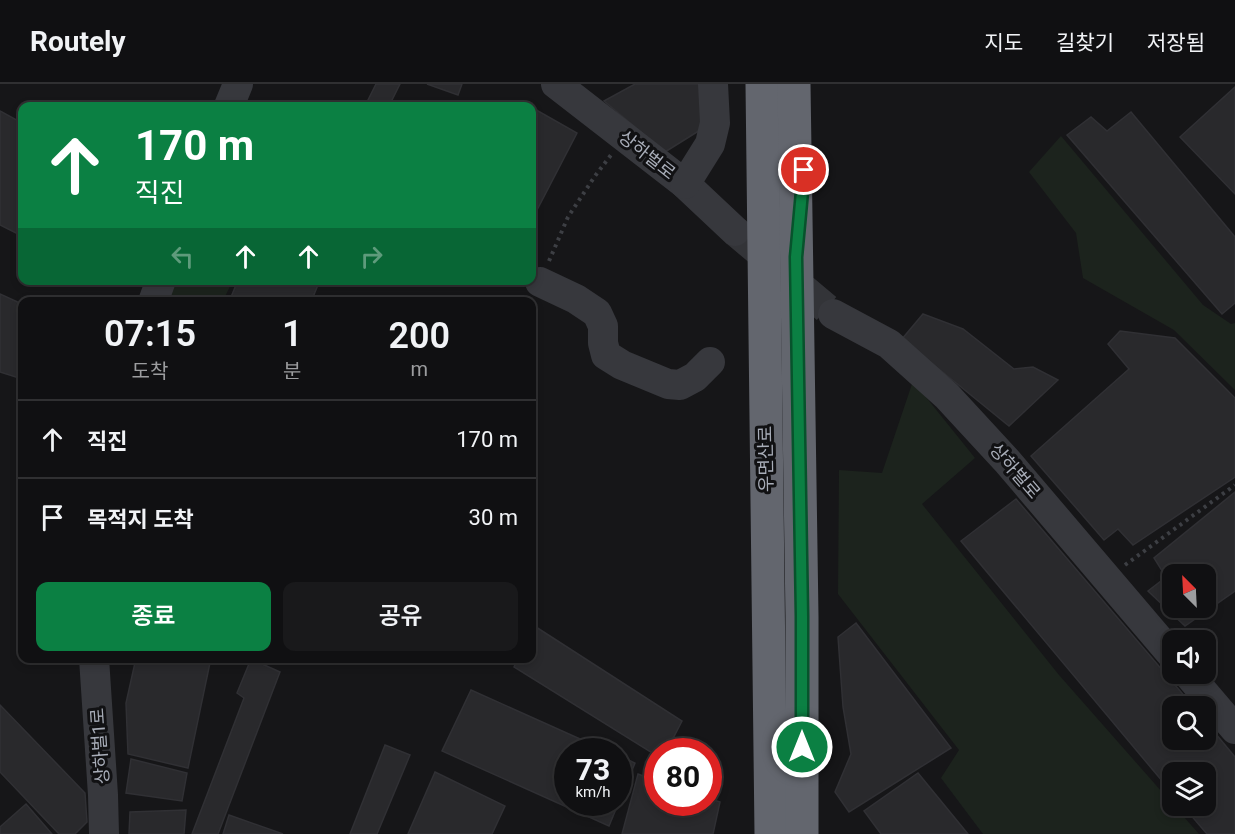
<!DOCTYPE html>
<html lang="ko">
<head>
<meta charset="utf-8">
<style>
  :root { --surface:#101012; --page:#19191b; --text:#f1f3f6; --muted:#9c9d9f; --line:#303032; --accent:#0b8043 }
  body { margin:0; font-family:Roboto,"Noto Sans KR",sans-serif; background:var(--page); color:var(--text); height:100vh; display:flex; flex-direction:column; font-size:22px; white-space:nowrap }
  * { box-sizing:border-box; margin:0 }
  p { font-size:20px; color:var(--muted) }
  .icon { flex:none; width:33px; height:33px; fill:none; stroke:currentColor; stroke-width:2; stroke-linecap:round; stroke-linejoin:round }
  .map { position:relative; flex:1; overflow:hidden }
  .side { position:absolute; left:18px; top:213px; width:518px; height:366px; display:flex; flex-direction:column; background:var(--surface); border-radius:12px; box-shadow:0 3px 9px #0003,0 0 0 2px var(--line) }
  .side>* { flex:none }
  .banner { position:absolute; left:18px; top:18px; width:518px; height:183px; border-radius:12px; box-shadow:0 3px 9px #0003,0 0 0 2px var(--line); background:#0b8043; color:#fff; overflow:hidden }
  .needle { width:39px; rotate:336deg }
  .buttons { position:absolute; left:1162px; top:480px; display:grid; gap:12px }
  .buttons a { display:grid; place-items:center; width:54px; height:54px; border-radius:12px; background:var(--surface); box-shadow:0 3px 9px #0003,0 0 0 2px var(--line); font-size:30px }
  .speed { position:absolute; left:554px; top:654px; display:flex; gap:12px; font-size:30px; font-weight:700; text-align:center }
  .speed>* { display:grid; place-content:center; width:78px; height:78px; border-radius:50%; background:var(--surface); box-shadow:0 3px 9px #0003,0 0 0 2px var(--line); line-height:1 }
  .speed small { font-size:15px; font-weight:400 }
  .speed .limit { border:9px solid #d22; background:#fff; color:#111 }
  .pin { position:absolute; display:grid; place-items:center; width:51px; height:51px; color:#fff; margin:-26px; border:3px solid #fff; border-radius:50%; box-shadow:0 2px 6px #0007 }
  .me { position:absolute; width:66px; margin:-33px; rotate:0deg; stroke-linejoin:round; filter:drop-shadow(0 0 4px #0008) }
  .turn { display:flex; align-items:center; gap:21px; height:126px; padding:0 18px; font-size:27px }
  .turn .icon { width:78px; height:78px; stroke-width:2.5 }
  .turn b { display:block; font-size:42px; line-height:51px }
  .lanes { display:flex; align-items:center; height:57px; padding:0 18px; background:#0003; justify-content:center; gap:30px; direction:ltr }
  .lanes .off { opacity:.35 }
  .eta { display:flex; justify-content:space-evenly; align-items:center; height:102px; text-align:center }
  .eta b { font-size:36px; font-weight:600; line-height:42px }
  .action { display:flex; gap:12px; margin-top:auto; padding:12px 18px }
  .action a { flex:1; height:69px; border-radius:12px; background:var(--accent); color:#fff; font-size:24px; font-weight:600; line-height:69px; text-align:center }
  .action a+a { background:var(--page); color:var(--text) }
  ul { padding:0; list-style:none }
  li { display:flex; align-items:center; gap:18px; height:78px; padding:0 18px; border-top:2px solid var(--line) }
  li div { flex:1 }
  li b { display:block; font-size:22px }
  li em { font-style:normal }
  header { display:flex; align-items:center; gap:36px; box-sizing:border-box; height:84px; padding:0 30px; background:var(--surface); border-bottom:2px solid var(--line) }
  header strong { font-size:28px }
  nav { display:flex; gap:33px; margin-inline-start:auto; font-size:21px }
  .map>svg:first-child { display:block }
</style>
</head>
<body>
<header>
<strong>Routely</strong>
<nav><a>지도</a><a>길찾기</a><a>저장됨</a></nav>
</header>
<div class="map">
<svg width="1235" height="750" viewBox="0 0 1235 750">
  <rect width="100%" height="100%" fill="#161618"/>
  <g fill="#1c231d">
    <path d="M1061,52l142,169 28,19 4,-1v67l-61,-60 -91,-52 -7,-45 -47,-61z"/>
    <path d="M168,197h51l12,3 -8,17 -67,1z"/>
    <path d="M913,297l62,77 -53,46 137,171 140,159h-216l-42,-56 18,-28 -121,-156 1,-124 43,3z"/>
  </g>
  <g fill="#29292c" stroke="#303034" stroke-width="1.5" fill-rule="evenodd">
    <path d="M376,0h24l-11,22h-24z"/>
    <path d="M427,0h35l-4,11z"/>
    <path d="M635,0h65l5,43 -40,25 -61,-51z"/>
    <path d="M1235,3v107l-55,-57z"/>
    <path d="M437,17l11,5h-30z"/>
    <path d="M531,23l46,26 -40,77 -6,-3z"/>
    <path d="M0,27l22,12v113l-22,-11z"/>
    <path d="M1131,28l104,125v66l-13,11 -155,-179 24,-18 16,14z"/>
    <path d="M238,196h82l-9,22h-82z"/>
    <path d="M0,210l22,10v75l-22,-7z"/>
    <path d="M923,230l40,15 51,40 19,-2 25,13 -49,46 -107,-87z"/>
    <path d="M1120,247l55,7 60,60v79l-102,68 -15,-16 -14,11 -73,-84 98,-87 -21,-25z"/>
    <path d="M1235,408v99l-50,35 -37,-35 18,-14 -12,-19zM1173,490h33v34h-33z"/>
    <path d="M1016,415l177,207h-20v34h33v-18l29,35v77h-28l-24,-28h23v-34h-33v22l-212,-253z"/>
    <path d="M856,539l95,125 -102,64 -14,-20 16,-38 -8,-47 -5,-70z"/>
    <path d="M536,543l146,94 -16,31h-9v4l-143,-89 4,-9h13v-22z"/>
    <path d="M136,574h75l-23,110 -60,-14 -2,-51z"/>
    <path d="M251,575l29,13 -62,162h-26l52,-136 -7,-5z"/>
    <path d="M471,606l138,62h-42v50h51v-47l17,8 -26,63 -167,-75z"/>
    <path d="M0,621l85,88 2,29 -12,12h-16l-59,-62z"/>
    <path d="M385,661l25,10 -33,79h-27z"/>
    <path d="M131,675l56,14 -5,28 -56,-8z"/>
    <path d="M435,688l70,34 -13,28h-84z"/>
    <path d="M918,689l50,61h-87l-17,-23z"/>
    <path d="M638,690l19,7v21h51v-4l12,4 -7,32h-91z"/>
    <path d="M26,720l26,30h-51l-1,-1v-6z"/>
    <path d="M186,726l-2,24h-55l1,-22z"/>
    <path d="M229,731l54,19h-60z"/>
  </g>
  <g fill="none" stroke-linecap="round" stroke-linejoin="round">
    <path stroke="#333438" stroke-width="30" stroke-dasharray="30 15" stroke-linecap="butt" d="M735,147l98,83"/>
    <g stroke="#3d3f44" stroke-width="4" stroke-dasharray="3 4.5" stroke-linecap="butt">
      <path d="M549,177l19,-44 27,-41 16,-21"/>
      <path d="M1125,481l110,-80"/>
    </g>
    <g stroke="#37383d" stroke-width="30">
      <path d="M556,0l129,100 50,47"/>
      <path d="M229,22l9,-22"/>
      <path d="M685,100l25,-40 5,-21 -2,-39"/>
      <path d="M540,198l36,17 21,14 6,13v17l3,12 16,10 46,19 12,1 15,-8 15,-15"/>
      <path d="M153,218l8,-22"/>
      <path d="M833,230l56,30 58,52 60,65 166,195"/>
      <path d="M94,574l9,137 1,39"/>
      <path d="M1188,590l47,55"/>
    </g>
    <g stroke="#63666e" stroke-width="33">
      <path d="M762,0l9,750"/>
      <path d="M794,0l8,532v218"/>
    </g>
  </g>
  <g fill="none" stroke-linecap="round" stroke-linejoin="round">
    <defs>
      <path id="route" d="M802,663v-131l-6,-359 8,-87"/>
    </defs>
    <use href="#route" stroke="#07532c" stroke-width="15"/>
    <use href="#route" stroke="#0b8043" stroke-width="10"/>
  </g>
  <g text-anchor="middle" stroke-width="6" stroke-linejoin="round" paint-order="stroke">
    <g font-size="18" fill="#a8adb8" stroke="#111113">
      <text transform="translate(647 71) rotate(38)" y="6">상하벌로</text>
      <text transform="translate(766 375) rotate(-91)" y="6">우면산로</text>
      <text transform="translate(1015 387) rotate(49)" y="6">상하벌로</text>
      <text transform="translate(100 662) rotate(-94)" y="6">상하벌1로</text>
    </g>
  </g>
</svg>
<div class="buttons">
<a><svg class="needle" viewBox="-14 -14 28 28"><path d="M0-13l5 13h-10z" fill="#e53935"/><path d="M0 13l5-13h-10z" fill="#9c9d9f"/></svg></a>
<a><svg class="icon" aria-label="sound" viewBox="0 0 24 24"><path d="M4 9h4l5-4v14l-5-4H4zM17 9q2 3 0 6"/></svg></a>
<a><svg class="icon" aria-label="search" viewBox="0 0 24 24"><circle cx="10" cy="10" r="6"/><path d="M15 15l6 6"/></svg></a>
<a><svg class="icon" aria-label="layers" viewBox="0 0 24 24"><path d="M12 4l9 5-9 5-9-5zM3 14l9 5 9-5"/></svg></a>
</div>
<div class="speed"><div>73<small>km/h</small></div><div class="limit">80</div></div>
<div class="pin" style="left:804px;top:86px;background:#d93025"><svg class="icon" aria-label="arrive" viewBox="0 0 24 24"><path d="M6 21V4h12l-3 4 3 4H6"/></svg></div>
<svg class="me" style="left:802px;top:663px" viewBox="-20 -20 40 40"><circle r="17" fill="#0b8043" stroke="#fff" stroke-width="3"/><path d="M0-11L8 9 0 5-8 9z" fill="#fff"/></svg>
<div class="banner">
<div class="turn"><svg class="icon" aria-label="ahead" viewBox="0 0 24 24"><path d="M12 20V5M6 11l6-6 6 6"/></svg><div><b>170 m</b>직진</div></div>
<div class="lanes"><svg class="icon off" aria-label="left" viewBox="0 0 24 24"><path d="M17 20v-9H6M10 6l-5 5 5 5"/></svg><svg class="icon" aria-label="ahead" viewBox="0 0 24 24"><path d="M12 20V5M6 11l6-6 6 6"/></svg><svg class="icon" aria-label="ahead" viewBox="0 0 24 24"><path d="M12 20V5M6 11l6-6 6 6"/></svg><svg class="icon off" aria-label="right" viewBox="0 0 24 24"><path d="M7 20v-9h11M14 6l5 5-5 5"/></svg></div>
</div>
<section class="side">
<div class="eta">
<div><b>07:15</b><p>도착</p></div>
<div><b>1</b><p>분</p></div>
<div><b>200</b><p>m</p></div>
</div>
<ul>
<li><svg class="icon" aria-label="ahead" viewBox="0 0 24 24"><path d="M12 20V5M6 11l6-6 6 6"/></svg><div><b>직진</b></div><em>170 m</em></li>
<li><svg class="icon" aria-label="arrive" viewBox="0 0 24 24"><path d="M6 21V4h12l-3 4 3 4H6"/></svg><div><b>목적지 도착</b></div><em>30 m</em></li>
</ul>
<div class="action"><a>종료</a><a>공유</a></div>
</section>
</div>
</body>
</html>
